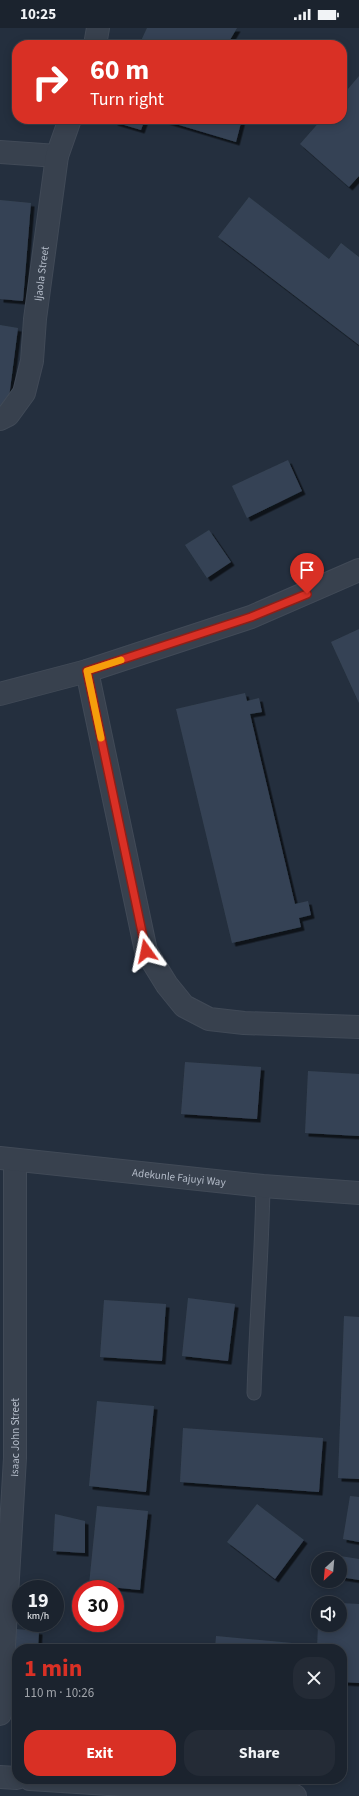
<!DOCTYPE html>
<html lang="en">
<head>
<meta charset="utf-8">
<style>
  :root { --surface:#1b232e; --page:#242b36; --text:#f1f3f6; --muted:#a0a4aa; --line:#39404a; --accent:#d93025 }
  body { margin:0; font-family:"Source Sans 3",sans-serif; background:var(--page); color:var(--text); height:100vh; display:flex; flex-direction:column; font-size:15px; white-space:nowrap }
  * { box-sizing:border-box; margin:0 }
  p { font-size:13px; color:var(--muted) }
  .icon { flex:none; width:22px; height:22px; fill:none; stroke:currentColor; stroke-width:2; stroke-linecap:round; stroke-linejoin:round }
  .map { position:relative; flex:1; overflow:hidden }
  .panel { position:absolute; left:12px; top:1616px; width:335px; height:140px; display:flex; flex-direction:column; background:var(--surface); border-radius:16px; box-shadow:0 2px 10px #0003,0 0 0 1px var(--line) }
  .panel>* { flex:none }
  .banner { position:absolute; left:12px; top:12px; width:335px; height:84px; border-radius:16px; box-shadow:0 2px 10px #0003,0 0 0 1px var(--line); background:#d93025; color:#fff; overflow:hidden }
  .needle { width:26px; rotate:206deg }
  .controls { position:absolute; left:311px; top:1524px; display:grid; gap:8px }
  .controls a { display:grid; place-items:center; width:36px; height:36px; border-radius:50%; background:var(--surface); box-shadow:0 2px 10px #0003,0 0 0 1px var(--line); font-size:20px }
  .speed { position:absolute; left:12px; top:1552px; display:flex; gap:8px; font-size:20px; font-weight:700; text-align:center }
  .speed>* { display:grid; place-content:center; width:52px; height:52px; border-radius:50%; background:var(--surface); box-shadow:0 2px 10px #0003,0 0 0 1px var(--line); line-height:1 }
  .speed small { font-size:10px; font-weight:400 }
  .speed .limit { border:6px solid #d22; background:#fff; color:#111 }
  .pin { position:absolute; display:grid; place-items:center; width:34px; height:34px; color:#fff; margin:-41px -17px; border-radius:50% 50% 50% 0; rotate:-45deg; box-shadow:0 0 4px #0007 }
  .pin .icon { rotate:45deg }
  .me { position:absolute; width:44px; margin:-22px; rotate:348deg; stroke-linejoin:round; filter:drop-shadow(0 0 3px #0008) }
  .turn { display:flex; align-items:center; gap:14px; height:84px; padding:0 12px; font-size:18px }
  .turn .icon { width:52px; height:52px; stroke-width:2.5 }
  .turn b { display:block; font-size:28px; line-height:34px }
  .round { display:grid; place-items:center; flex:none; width:42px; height:42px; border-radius:16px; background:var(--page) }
  .overview { display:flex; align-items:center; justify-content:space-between; height:68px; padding:0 12px }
  h1 { font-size:24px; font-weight:700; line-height:30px; color:var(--accent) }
  .primary-button { display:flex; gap:8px; margin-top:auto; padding:8px 12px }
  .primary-button a { flex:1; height:46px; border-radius:16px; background:var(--accent); color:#fff; font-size:16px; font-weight:700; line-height:46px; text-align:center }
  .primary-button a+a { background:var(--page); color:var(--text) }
  .status { display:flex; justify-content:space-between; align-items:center; height:28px; padding:0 20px; background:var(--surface); direction:ltr }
  .status svg { height:11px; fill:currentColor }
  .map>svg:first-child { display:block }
</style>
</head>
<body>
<div class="status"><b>10:25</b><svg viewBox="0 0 49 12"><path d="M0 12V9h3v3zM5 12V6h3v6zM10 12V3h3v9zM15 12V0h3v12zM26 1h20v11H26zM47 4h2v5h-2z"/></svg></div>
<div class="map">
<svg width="359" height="1768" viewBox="0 0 359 1768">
  <defs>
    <filter id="shadow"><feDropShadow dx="3.5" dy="3.5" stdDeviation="0" flood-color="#0009"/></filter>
  </defs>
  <rect width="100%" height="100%" fill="#242f3e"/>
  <g fill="#364354" filter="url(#shadow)">
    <path d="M147,0h90l-10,17h-88z"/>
    <path d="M359,48v100l-10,11 -49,-43 22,-25h20v-23z"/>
    <path d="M115,91h30l-4,11 -27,-8z"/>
    <path d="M159,91h83l-6,23z"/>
    <path d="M249,169l80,62 12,-16 18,14v88l-141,-108z"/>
    <path d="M0,172l31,3 -8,98 -23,-2z"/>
    <path d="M0,297l18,3 -11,85 -7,-1z"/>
    <path d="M288,432l14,31 -55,27 -15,-32z"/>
    <path d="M209,502l22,32 -24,16 -22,-33z"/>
    <path d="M359,601v74l-28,-61z"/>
    <path d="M245,665l2,8 12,-3 3,14 -12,2 45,190 13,-3 3,14 -12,3 2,9 -69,16 -56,-234z"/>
    <path d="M185,1034l76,5 -4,52 -76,-5z"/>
    <path d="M308,1043l51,3v62l-54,-3z"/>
    <path d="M188,1270l47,6 -7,57 -46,-5z"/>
    <path d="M104,1272l62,4 -4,57 -62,-4z"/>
    <path d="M344,1288l15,1v162l-21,-1z"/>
    <path d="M97,1373l57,5 -8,86 -57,-6z"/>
    <path d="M183,1400l140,10 -4,54 -139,-10z"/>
    <path d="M350,1468l9,1v45l-16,-3z"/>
    <path d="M257,1476l47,36 -29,39 -48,-37z"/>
    <path d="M97,1478l51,5 -8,79 -51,-5z"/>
    <path d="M55,1486l30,7v32l-32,-2z"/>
    <path d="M340,1528l19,3v21l-19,-3z"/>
    <path d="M340,1575l19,1v79l-17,-1v-33h-25l1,-24h22z"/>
    <path d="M16,1601l23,2 -1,18h-21v51h-5z"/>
    <path d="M216,1608l87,8 -1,5h-87z"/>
  </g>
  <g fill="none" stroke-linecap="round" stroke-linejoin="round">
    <defs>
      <path id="service" d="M254,1365c2,-69 8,-138 9,-207"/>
      <g id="minor">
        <path d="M95,17l3,-17"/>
        <path d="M0,124l57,4"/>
        <path id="s1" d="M0,391l8,-4 16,-22 8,-32 3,-42 22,-163 13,-37"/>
        <path d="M87,643l59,280 21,34 17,21 25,13 35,4 115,4"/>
        <path id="s2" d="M0,1686l15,-256v-298"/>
        <path d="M0,1749l17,1"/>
        <path d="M30,1751l265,17"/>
      </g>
      <g id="tertiary">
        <path d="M0,666l87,-23 164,-54 108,-47"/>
        <path id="s3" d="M0,1130l263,28 96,7"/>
      </g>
    </defs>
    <use href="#service" stroke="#414a57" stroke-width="15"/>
    <use href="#minor" stroke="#414a57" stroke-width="24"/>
    <use href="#tertiary" stroke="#414a57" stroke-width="24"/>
    <use href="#service" stroke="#38414e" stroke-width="13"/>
    <use href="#minor" stroke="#38414e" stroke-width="22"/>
    <use href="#tertiary" stroke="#38414e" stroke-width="22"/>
  </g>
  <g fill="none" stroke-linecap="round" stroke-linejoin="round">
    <defs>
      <path id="route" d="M146,923l-59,-280 164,-54 56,-23"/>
    </defs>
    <use href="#route" stroke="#8d1f18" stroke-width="10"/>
    <use href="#route" stroke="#d93025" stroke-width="7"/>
    <path stroke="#f59e0b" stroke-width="7" d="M101,710l-14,-67 34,-11"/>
  </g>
  <g text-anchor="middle" stroke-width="4" stroke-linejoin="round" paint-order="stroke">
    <g font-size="11" fill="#b4bcc9" stroke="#1d2633">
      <text dy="4" stroke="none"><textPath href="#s1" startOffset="157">Ijaola Street</textPath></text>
      <text dy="4" stroke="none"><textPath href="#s3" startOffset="180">Adekunle Fajuyi Way</textPath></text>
      <text dy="4" stroke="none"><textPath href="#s2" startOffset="277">Isaac John Street</textPath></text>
    </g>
  </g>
</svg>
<div class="controls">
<a><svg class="needle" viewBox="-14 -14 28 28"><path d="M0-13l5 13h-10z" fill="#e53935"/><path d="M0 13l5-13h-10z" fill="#a0a4aa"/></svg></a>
<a><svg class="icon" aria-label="sound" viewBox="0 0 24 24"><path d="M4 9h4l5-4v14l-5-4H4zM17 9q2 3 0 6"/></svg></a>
</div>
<div class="speed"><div>19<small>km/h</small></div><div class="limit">30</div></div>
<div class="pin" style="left:307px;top:566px;background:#d93025"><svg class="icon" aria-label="arrive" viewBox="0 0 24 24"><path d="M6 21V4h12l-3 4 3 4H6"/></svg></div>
<svg class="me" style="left:146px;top:923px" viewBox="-20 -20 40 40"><path d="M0-17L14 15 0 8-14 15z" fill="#d93025" stroke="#fff" stroke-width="4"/></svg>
<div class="banner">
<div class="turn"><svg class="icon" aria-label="right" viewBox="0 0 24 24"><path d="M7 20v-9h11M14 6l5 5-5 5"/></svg><div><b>60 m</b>Turn right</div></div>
</div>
<section class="panel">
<div class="overview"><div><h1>1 min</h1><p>110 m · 10:26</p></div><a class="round"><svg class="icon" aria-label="close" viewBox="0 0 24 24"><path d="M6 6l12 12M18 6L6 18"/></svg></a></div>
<div class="primary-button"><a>Exit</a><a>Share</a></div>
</section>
</div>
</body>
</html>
